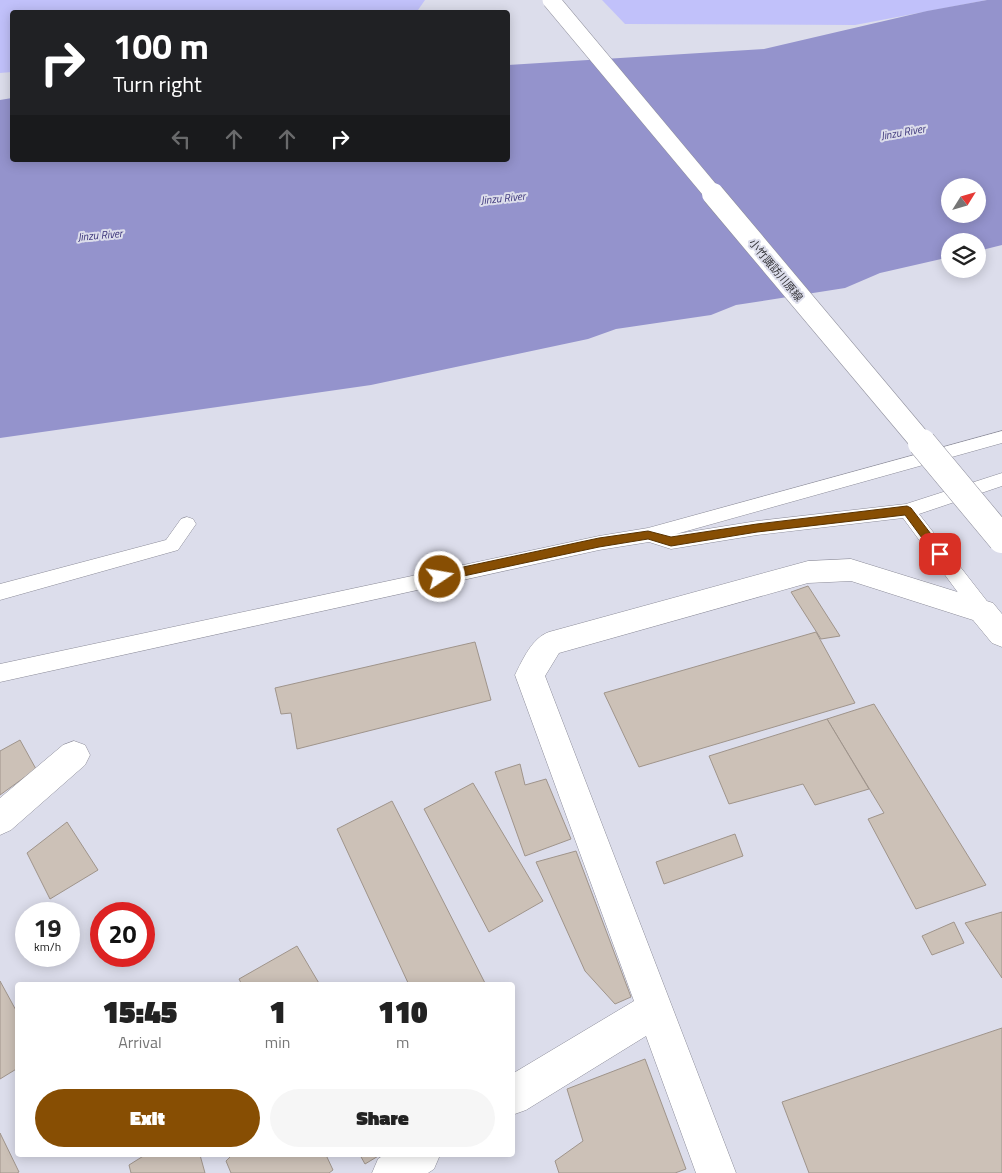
<!DOCTYPE html>
<html lang="en">
<head>
<meta charset="utf-8">
<style>
  :root { --surface:#fff; --page:#f6f6f6; --text:#222; --muted:#767676; --accent:#874e03 }
  body { margin:0; font-family:"Titillium Web","Noto Sans JP",sans-serif; background:var(--page); color:var(--text); height:100vh; display:flex; flex-direction:column; font-size:19px; white-space:nowrap }
  * { box-sizing:border-box; margin:0 }
  p { font-size:16px; color:var(--muted) }
  .icon { flex:none; width:28px; height:28px; fill:none; stroke:currentColor; stroke-width:2; stroke-linecap:round; stroke-linejoin:round }
  .map { position:relative; flex:1; overflow:hidden }
  .details { position:absolute; left:15px; top:982px; width:500px; height:175px; display:flex; flex-direction:column; background:var(--surface); border-radius:5px; box-shadow:0 2px 12px #0003 }
  .details>* { flex:none }
  .hud { position:absolute; left:10px; top:10px; width:500px; height:152px; border-radius:5px; box-shadow:0 2px 12px #0003; background:#202124; color:#fff; overflow:hidden }
  .needle { width:32px; rotate:53deg }
  .tools { position:absolute; left:941px; top:178px; display:grid; gap:10px }
  .tools a { display:grid; place-items:center; width:45px; height:45px; border-radius:50%; background:var(--surface); box-shadow:0 2px 12px #0003; font-size:25px }
  .speed { position:absolute; left:15px; top:902px; display:flex; gap:10px; font-size:25px; font-weight:700; text-align:center }
  .speed>* { display:grid; place-content:center; width:65px; height:65px; border-radius:50%; background:var(--surface); box-shadow:0 2px 12px #0003; line-height:1 }
  .speed small { font-size:12px; font-weight:400 }
  .speed .limit { border:8px solid #d22; background:#fff; color:#111 }
  .pin { position:absolute; display:grid; place-items:center; width:42px; height:42px; color:#fff; margin:-21px; border-radius:10px; box-shadow:0 2px 8px #0006 }
  .me { position:absolute; width:55px; margin:-28px; rotate:78deg; stroke-linejoin:round; filter:drop-shadow(0 0 4px #0008) }
  .turn { display:flex; align-items:center; gap:18px; height:105px; padding:0 20px; font-size:22px }
  .turn .icon { width:65px; height:65px; stroke-width:2.5 }
  .turn b { display:block; font-size:35px; line-height:42px }
  .lanes { display:flex; align-items:center; height:48px; padding:0 20px; background:#0003; justify-content:center; gap:25px; direction:ltr }
  .lanes .off { opacity:.35 }
  .eta { display:flex; justify-content:space-evenly; align-items:center; height:85px; text-align:center }
  .eta b { font-size:30px; font-weight:800; line-height:35px }
  .action { display:flex; gap:10px; margin-top:auto; padding:10px 20px }
  .action a { flex:1; height:58px; border-radius:30px; background:var(--accent); color:#fff; font-size:20px; font-weight:800; line-height:58px; text-align:center }
  .action a+a { background:var(--page); color:var(--text) }
  .map>svg:first-child { display:block }
</style>
</head>
<body>
<div class="map">
<svg width="1002" height="1173" viewBox="0 0 1002 1173">
  <rect width="100%" height="100%" fill="#dcddeb"/>
  <g fill="#c1c1fa">
    <path d="M0,0h425l-7,10 -7,2h-399v60l-12,1z"/>
    <path d="M602,0h385l-132,25 -230,-1z"/>
  </g>
  <path fill="#9493cc" fill-rule="evenodd" d="M987,0h15v245l-24,6v-10h-28v16l-70,16 -35,15 -109,17 -25,10 -95,14 -28,10 -217,46 -371,53v-338l12,-2v62h496v-95l256,-16 163,-38zM950,186h28v28h-28z"/>
  <g fill="#ccc1b7" stroke="#9f948b">
    <path d="M808,586l32,50 -19,3 -30,-47z"/>
    <path d="M816,632l39,71 -216,64 -35,-74z"/>
    <path d="M475,642l16,58 -194,49 -6,-36 -10,1 -6,-26z"/>
    <path d="M874,704l112,181 -70,24 -48,-90 16,-6 -57,-94z"/>
    <path d="M827,719l42,70 -54,16 -12,-21 -74,20 -20,-48z"/>
    <path d="M20,740l16,29 -36,26v-44z"/>
    <path d="M520,764l5,21 21,-6 25,60 -46,17 -30,-84z"/>
    <path d="M473,783l70,118 -54,31 -65,-123z"/>
    <path d="M392,801l94,184h-77l-72,-156z"/>
    <path d="M67,822l31,48 -48,29 -23,-46z"/>
    <path d="M735,834l8,22 -79,28 -8,-22z"/>
    <path d="M576,851l55,146 -16,7 -30,-33 -49,-109z"/>
    <path d="M1002,912v66l-37,-55z"/>
    <path d="M954,922l10,21 -32,12 -10,-19z"/>
    <path d="M297,946l23,39h-78l-3,-6z"/>
    <path d="M0,981l18,33v54l-18,11z"/>
    <path d="M1002,1028v145h-193l-27,-71z"/>
    <path d="M645,1059l41,110 -11,4h-116l-4,-12 28,-20 -16,-52z"/>
    <path d="M0,1133l19,39 -2,1h-17z"/>
    <path d="M145,1155h55l5,18h-74l-2,-8z"/>
    <path d="M232,1155h94l7,15 -4,3h-98l-5,-12z"/>
    <path d="M360,1155h20l-15,9z"/>
  </g>
  <g fill="none" stroke-linecap="round" stroke-linejoin="round">
    <defs>
      <g id="service">
        <path d="M1002,431v12l-326,91 81,-13 149,-17 96,-31v13l-83,28 71,91 3,6 -3,6 -7,2 -7,-2 -73,-99 -146,17 -86,14 -22,-7 -50,8 -599,132v-18l599,-128 49,-8z"/>
        <path d="M187,517l6,2 3,5 -18,26 -178,50v-16l166,-44 15,-21z"/>
      </g>
      <g id="minor">
        <path d="M851,559l142,44 9,11v33l-10,-4 -19,-23 -122,-39 -43,2 -249,70 -14,23 191,497h-40l-50,-137 -120,74 -14,5v-41l122,-73 -119,-326c8,-16 17,-37 34,-43l259,-71z"/>
        <path d="M74,741l11,4 5,10 -5,10 -74,65 -11,5v-37l63,-53z"/>
        <path d="M384,1155h56l-6,14 -6,4h-56l6,-14z"/>
      </g>
    </defs>
    <use href="#service" stroke="#8c8c99" stroke-width="1"/>
    <use href="#minor" stroke="#8c8c99" stroke-width="1"/>
    <use href="#service" fill="#fff" fill-rule="evenodd"/>
    <use href="#minor" fill="#fff" fill-rule="evenodd"/>
    <defs>
      <path id="secondary-bridge-far2" d="M551,0l163,195"/>
      <path id="secondary-bridge-far1" d="M713,194l210,250"/>
      <path id="secondary-bridge" d="M922,443l80,96"/>
    </defs>
    <use href="#secondary-bridge-far2" stroke="#8c8c99" stroke-width="18" stroke-linecap="butt"/>
    <use href="#secondary-bridge-far1" stroke="#8c8c99" stroke-width="23" stroke-linecap="butt"/>
    <use href="#secondary-bridge" stroke="#8c8c99" stroke-width="29" stroke-linecap="butt"/>
    <use href="#secondary-bridge-far2" stroke="#fff" stroke-width="17"/>
    <use href="#secondary-bridge-far1" stroke="#fff" stroke-width="22"/>
    <use href="#secondary-bridge" stroke="#fff" stroke-width="28"/>
  </g>
  <path fill="#874e03" stroke="#583302" d="M907,506l4,2 33,43v6h-8l-31,-42 -148,17 -86,14 -23,-7 -49,8 -159,34 -5,-4 5,-5 159,-34 49,-7 23,6 86,-13z"/>
  <g text-anchor="middle" stroke-width="4" stroke-linejoin="round" paint-order="stroke">
    <g font-size="11" font-style="italic" fill="#3d367b" stroke="#dcddeb">
      <text transform="translate(903 132) rotate(-10)" y="4">Jinzu River</text>
      <text transform="translate(503 198) rotate(-6)" y="4">Jinzu River</text>
      <text transform="translate(100 235) rotate(-5)" y="4">Jinzu River</text>
    </g>
    <g font-size="11" fill="#35353a" stroke="#dcddeb">
      <text transform="translate(776 270) rotate(50)" y="4">小竹諏訪川原線</text>
    </g>
  </g>
</svg>
<div class="tools">
<a><svg class="needle" viewBox="-14 -14 28 28"><path d="M0-13l5 13h-10z" fill="#e53935"/><path d="M0 13l5-13h-10z" fill="#767676"/></svg></a>
<a><svg class="icon" aria-label="layers" viewBox="0 0 24 24"><path d="M12 4l9 5-9 5-9-5zM3 14l9 5 9-5"/></svg></a>
</div>
<div class="speed"><div>19<small>km/h</small></div><div class="limit">20</div></div>
<div class="pin" style="left:940px;top:554px;background:#d93025"><svg class="icon" aria-label="arrive" viewBox="0 0 24 24"><path d="M6 21V4h12l-3 4 3 4H6"/></svg></div>
<svg class="me" style="left:440px;top:577px" viewBox="-20 -20 40 40"><circle r="17" fill="#874e03" stroke="#fff" stroke-width="3"/><path d="M0-11L8 9 0 5-8 9z" fill="#fff"/></svg>
<div class="hud">
<div class="turn"><svg class="icon" aria-label="right" viewBox="0 0 24 24"><path d="M7 20v-9h11M14 6l5 5-5 5"/></svg><div><b>100 m</b>Turn right</div></div>
<div class="lanes"><svg class="icon off" aria-label="left" viewBox="0 0 24 24"><path d="M17 20v-9H6M10 6l-5 5 5 5"/></svg><svg class="icon off" aria-label="ahead" viewBox="0 0 24 24"><path d="M12 20V5M6 11l6-6 6 6"/></svg><svg class="icon off" aria-label="ahead" viewBox="0 0 24 24"><path d="M12 20V5M6 11l6-6 6 6"/></svg><svg class="icon" aria-label="right" viewBox="0 0 24 24"><path d="M7 20v-9h11M14 6l5 5-5 5"/></svg></div>
</div>
<section class="details">
<div class="eta">
<div><b>15:45</b><p>Arrival</p></div>
<div><b>1</b><p>min</p></div>
<div><b>110</b><p>m</p></div>
</div>
<div class="action"><a>Exit</a><a>Share</a></div>
</section>
</div>
</body>
</html>
